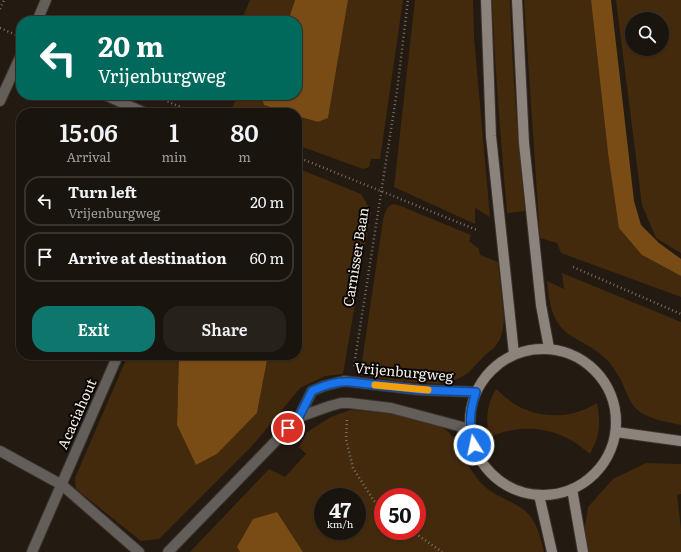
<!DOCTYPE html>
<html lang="en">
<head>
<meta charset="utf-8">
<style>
  :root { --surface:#1a140e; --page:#27211c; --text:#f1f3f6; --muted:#9f9e9e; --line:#38332e; --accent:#0f766e }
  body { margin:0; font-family:Literata,serif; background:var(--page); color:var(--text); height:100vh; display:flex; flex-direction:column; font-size:15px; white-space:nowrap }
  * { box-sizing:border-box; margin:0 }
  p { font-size:13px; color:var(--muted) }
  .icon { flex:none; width:22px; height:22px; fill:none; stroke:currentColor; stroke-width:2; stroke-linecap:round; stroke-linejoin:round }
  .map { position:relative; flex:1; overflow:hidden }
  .details { position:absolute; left:16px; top:108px; width:286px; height:252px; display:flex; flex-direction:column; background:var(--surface); border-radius:16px; box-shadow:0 1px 3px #0004,0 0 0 1px var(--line) }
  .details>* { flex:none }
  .banner { position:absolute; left:16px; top:16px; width:286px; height:84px; border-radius:16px; box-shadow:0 1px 3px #0004,0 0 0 1px var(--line); background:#00695c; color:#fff; overflow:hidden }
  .tools { position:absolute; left:625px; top:12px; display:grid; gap:8px }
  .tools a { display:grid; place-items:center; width:44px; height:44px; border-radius:50%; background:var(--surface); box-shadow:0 1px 3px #0004,0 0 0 1px var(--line); font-size:20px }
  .speed { position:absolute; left:314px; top:488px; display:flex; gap:8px; font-size:20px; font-weight:700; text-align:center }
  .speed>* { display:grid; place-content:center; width:52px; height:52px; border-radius:50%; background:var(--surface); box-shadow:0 1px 3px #0004,0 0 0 1px var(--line); line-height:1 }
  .speed small { font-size:10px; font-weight:400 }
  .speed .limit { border:6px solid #d22; background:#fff; color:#111 }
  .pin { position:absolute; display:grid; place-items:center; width:34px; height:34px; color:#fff; margin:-17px; border:2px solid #fff; border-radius:50%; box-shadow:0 1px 4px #0007 }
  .me { position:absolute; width:44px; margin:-22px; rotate:350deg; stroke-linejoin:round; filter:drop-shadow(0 0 3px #0008) }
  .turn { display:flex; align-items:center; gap:14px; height:84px; padding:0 16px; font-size:18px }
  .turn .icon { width:52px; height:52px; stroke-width:2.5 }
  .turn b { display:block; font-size:28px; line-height:34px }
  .eta { display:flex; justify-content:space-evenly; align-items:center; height:68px; text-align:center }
  .eta b { font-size:24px; font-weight:600; line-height:28px }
  .primary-button { display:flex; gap:8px; margin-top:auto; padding:8px 16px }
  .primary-button a { flex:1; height:46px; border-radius:16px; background:var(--accent); color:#fff; font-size:16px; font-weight:600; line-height:46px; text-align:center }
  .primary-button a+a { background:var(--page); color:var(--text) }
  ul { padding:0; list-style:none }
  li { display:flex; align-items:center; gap:12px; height:50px; margin:0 8px 6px; padding:0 8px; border:2px solid var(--line); border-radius:16px }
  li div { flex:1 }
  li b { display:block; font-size:15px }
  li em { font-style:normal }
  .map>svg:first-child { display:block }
</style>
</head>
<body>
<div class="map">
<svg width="681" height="552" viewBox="0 0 681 552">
  <rect width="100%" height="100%" fill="#231a12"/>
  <g fill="#432a0d" fill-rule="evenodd">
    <path d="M250,0h45l-7,21h-47z"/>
    <path d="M348,0h55l-23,159h-9l-2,8 -6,2 -66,-24v-29l21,6 10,-4z"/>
    <path d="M415,0h58l1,37 16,180 -15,-9v16l-81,-37z"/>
    <path d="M492,0h18c2,71 8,141 15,211l-18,2c-6,-71 -12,-142 -15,-213z"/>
    <path d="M524,0h67l17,153 34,102 39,21v21l-120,-44 -4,-10 -17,-5z"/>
    <path d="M616,0h65v253l-25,-15 -14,-33zM632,19h30v30h-30z"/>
    <path d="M238,95h23l3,10 25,8h-59z"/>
    <path d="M297,168l64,26 10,17 -28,163 -18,2 -25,12 -47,57 -94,94 -18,2 -65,-52 -1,-11 53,-123h51l-2,70 19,40 21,-11 40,-41 11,-58h29z"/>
    <path d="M394,204l4,1 73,30 -2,6 10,8 1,6 18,7 6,57 -1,10 -3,10 -6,9 -9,7 -16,17 -6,4 -8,4 -7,2 -10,2 -42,-3 -36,-6 23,-155c2,-7 3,-15 11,-16z"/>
    <path d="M562,273l119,49v103c-13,-3 -29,-5 -41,-13 -11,-8 -14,-22 -20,-34 -3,-5 -7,-10 -10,-15 -9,-10 -21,-17 -32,-23 -26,-14 -28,-32 -31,-59l17,8z"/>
    <path d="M496,389c6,5 11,10 17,14 18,12 41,15 61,10 8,-2 16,-6 23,-10 4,21 3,32 -7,51 -7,-5 -13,-11 -21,-15 -24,-13 -55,-14 -80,-1 -3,-19 -3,-32 7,-49z"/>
    <path d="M350,410c22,1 45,4 66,9 8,2 16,4 23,7 16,7 20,22 27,36 4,7 9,13 14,20 9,10 21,15 33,21 22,11 26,27 31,49h-241l-26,-40 -40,35 3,5h-50l79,-83 16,8 21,-23 -7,-7 8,-15 24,-15zM323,497h34v34h-34zM383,497h34v34h-34z"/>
    <path d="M646,463l35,1v30l-4,1 4,35v22h-92l-5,-19 4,-26 25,-28z"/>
  </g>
  <g fill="#7a4c15">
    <path d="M295,0h53l-20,118 -10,4 -21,-6v-3h-8l-25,-8 -3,-9v-1h36v-74h-9z"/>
    <path d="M591,0h20l23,201 7,24 18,18 22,16v17l-39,-21 -23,-27 -11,-75z"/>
    <path d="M179,355h89l-11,58 -40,41 -21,11 -19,-40z"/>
    <path d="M277,512l26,40h-63l-3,-5 16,-28z"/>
  </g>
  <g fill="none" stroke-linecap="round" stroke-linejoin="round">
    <defs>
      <g id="street">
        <path d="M37,21l9,-21"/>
        <path d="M105,95l40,18"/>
        <path d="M0,101l21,-46"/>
        <path d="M299,417l31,-11 11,-3h8l42,5 79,21"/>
        <path d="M0,451l62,34 77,67"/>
        <path d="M32,552l86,-197"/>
        <path d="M168,552l131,-135 13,-26 12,-5 20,-5 77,9 55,2"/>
      </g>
      <g id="secondary">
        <path d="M486,0l5,136 23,218"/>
        <path d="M517,0l7,143 17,162 8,43"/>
        <circle cx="543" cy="422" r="73"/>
        <path d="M616,432l65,9"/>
        <path d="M572,489l11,63"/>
        <path d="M539,495l13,57"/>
      </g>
    </defs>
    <use href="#street" stroke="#3c342c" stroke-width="12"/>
    <use href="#secondary" stroke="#3c342c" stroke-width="12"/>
    <g stroke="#79716a" stroke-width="2.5" stroke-dasharray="1 3" stroke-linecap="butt">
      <path d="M0,9l4,-9"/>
      <path d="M0,28l21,9"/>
      <path d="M153,95l41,18"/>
      <path d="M297,157l180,73"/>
      <path d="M573,267l108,47"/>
      <path d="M354,366l43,-275 11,-91"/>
      <path d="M347,420l-1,19 7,29 21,33 9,8"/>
      <path d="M412,531l30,21"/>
    </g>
    <use href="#street" stroke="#635e59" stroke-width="10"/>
    <use href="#secondary" stroke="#8c847c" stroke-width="10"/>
  </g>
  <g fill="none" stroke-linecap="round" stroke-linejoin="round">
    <defs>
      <path id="route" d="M288,428l11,-11 13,-26c13,-6 25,-10 39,-9l70,8 55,2c-7,21 -7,32 -2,53"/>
    </defs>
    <use href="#route" stroke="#114b97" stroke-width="10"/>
    <use href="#route" stroke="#1a73e8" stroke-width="7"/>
    <path stroke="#f59e0b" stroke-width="7" d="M375,385l53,5"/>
  </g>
  <g text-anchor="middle" stroke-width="4" stroke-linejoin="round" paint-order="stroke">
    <g font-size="14" fill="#f5efe9" stroke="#090604">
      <text transform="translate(356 257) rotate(-81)" y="5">Carnisser Baan</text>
      <text transform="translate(404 372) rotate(5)" y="5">Vrijenburgweg</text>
      <text transform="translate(77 414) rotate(-66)" y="5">Acaciahout</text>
    </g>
  </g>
</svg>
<div class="tools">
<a><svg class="icon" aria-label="search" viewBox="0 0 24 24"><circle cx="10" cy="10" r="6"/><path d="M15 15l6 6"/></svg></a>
</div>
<div class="speed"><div>47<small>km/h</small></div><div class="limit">50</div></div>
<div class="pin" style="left:288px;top:428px;background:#d93025"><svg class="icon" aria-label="arrive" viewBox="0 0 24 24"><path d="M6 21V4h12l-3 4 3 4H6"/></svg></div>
<svg class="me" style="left:474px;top:445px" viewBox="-20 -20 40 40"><circle r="17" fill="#1a73e8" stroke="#fff" stroke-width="3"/><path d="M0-11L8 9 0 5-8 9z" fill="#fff"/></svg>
<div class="banner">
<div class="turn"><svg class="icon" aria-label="left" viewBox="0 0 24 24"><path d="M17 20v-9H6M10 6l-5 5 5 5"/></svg><div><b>20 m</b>Vrijenburgweg</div></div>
</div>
<section class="details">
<div class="eta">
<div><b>15:06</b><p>Arrival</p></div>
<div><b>1</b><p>min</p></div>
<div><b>80</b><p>m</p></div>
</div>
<ul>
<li><svg class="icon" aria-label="left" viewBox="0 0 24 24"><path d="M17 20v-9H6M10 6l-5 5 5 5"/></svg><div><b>Turn left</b><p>Vrijenburgweg</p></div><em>20 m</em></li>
<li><svg class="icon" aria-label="arrive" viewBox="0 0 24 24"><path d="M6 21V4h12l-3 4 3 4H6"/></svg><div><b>Arrive at destination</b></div><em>60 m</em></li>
</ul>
<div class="primary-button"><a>Exit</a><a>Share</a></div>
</section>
</div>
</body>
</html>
